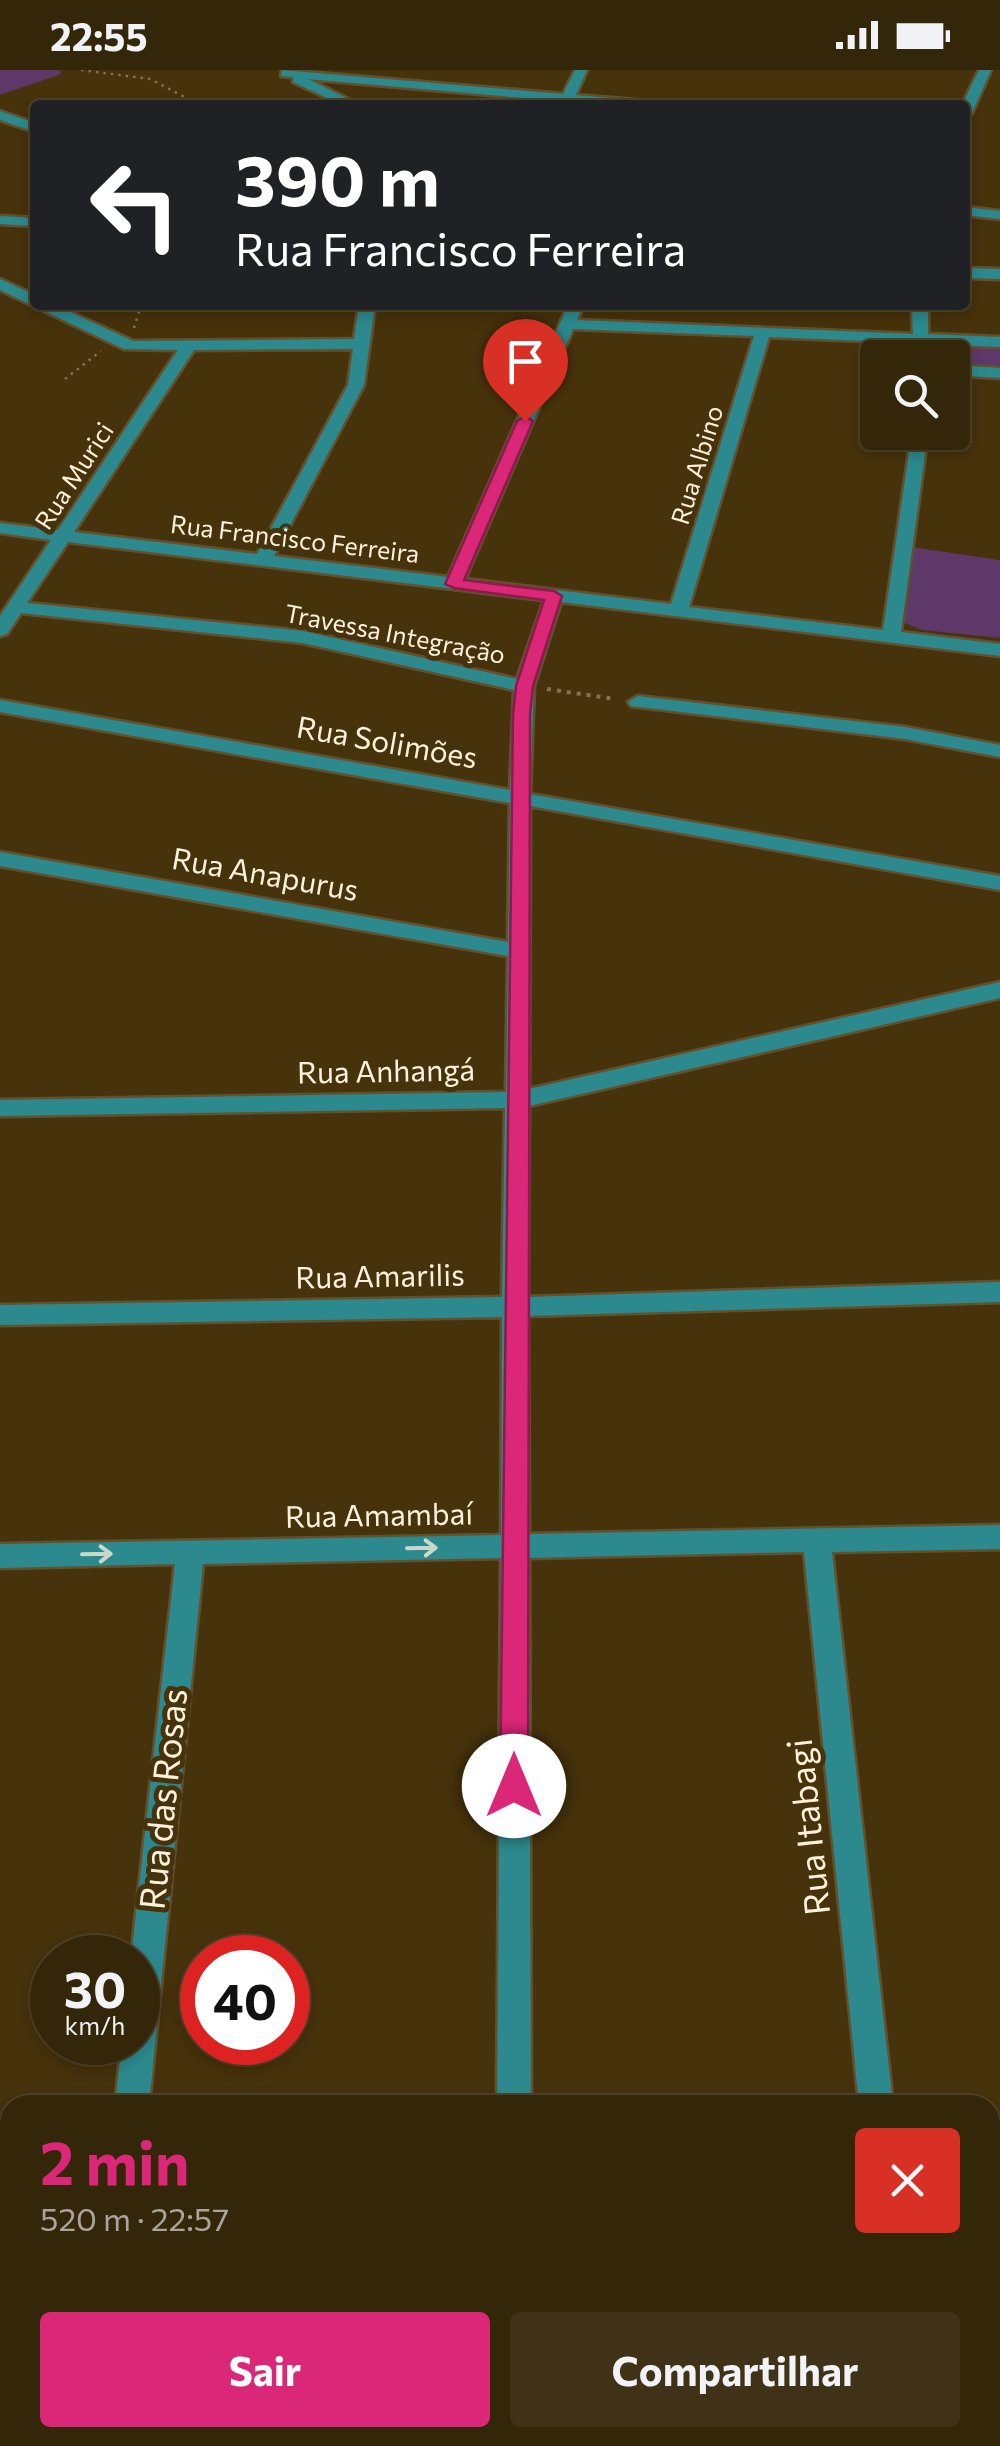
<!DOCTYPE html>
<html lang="pt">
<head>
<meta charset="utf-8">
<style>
  :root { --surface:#342608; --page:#3f3216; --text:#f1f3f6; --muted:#a9a59c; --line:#4e4329; --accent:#db2777 }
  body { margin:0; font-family:Commissioner,sans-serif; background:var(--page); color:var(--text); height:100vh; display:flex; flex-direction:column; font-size:38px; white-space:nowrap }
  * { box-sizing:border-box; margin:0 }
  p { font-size:32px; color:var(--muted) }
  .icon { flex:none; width:55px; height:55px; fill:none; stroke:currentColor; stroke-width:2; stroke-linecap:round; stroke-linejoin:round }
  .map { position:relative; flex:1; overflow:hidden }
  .side { position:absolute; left:0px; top:2025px; width:1000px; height:352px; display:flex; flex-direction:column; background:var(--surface); border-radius:30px 30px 0 0; box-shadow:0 5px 15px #0003,0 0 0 2px var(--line) }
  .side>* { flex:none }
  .guide { position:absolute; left:30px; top:30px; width:940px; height:210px; border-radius:10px; box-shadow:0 5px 15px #0003,0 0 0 2px var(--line); background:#202124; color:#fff; overflow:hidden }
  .buttons { position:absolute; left:860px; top:270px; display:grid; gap:20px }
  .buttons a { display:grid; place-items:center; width:110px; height:110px; border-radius:10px; background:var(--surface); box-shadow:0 5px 15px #0003,0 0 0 2px var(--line); font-size:50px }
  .speed { position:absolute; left:30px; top:1865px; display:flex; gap:20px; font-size:50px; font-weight:700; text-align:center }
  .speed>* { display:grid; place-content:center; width:130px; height:130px; border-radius:50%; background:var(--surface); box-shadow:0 5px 15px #0003,0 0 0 2px var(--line); line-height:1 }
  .speed small { font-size:25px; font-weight:400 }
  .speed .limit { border:15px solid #d22; background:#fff; color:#111 }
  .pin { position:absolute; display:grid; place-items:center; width:85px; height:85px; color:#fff; margin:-102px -42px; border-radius:50% 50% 50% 0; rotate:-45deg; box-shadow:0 0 10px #0007 }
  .pin .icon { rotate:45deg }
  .me { position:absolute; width:110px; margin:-55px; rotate:0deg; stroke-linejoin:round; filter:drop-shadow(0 0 8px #0008) }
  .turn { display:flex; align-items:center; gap:35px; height:210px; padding:0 40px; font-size:45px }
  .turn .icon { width:130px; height:130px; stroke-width:2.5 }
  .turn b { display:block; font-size:70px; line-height:85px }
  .round { display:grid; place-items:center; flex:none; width:105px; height:105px; border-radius:10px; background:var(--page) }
  .overview { display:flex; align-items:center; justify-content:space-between; height:170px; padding:0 40px }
  h1 { font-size:60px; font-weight:700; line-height:75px; color:var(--accent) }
  .cta { display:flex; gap:20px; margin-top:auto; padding:20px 40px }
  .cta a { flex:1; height:115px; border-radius:10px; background:var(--accent); color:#fff; font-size:40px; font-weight:700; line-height:115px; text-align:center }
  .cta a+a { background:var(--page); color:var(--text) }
  .status { display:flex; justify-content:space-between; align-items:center; height:70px; padding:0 50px; background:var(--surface); direction:ltr }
  .status svg { height:28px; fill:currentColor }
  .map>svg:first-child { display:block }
</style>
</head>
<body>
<div class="status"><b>22:55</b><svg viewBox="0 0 49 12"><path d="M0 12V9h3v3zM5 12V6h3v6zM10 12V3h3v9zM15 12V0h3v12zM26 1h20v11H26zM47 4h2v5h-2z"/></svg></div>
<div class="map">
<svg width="1000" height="2376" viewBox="0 0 1000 2376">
  <rect width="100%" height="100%" fill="#46320b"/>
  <g fill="#5e3868">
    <path d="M0,0h60l1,4 -61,21z"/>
    <path d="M932,273l68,2v23l-47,-2 -1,-8 -19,-1z"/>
    <path d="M911,477l89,13v78l-78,-8 -22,-9z"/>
  </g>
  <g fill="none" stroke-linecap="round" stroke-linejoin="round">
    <defs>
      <g id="minor">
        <path d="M282,0l281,24 12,-24h12l-11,25 71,6 7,4h-52l-294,-26 52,26h-18l-49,-23v-5l-12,-1z"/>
        <path d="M979,0h12l-19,43 -7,4 -3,-12z"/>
        <path d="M0,41l35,12v9l-35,-12z"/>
        <path d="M965,137l35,4v8l-35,-4z"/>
        <path d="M0,146l35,2v8l-35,-2z"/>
        <path d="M965,198l35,1v10l-35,-1z"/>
        <path d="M0,209l35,16v10h20l78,36 221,-2 5,-34h16l-11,80 -90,171 174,21 120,-272h16l-7,15 336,14 -1,-29h16v29l72,3v10l-71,-3v14h-16v-15l-144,-6 -80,270 194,23 29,-198h16l-27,200 99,12v12l-439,-54 -27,84 -4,108 470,82v14l-470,-84 -1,283 471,-107v16l-471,108 -1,191 472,-15v20l-472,14 1,218 471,-9v24l-168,3 61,553h-34l-55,-553 -275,6 2,547h-34l4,-547 -298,6 -54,541h-34l7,-63h16v-84h-7l44,-394 -175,4v-24l501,-9 1,-218 -502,8v-20l502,-8 3,-189 -505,8v-16l506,-8 2,-136 -508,-90v-14l508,90 2,-139 -510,-91v-12l510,90 4,-100 -211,-47 -282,-30 -14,21 -7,2v-20l51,-76 -51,-7v-10l58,7 120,-180 -54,-1 -124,-59zM573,259l181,7 -83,268 -206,-25zM353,279l-5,36 -91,169 -183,-22 120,-182zM68,472l476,58 -27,79 -214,-48 -276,-28z"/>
        <path d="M952,295l48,3v10l-48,-3z"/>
        <path d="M638,626l267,31 95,18v12l-95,-18 -274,-33 -3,-4z"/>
        <path d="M1000,2094v34l-10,1v-34z"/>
        <path d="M10,2117v34l-10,1v-34z"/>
        <path d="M81,2368h36v8h-38z"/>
        <path d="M501,2368h36l1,8h-38z"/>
      </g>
    </defs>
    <use href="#minor" stroke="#63512d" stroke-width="5"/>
    <g stroke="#837251" stroke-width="2.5" stroke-dasharray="2.5 5" stroke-linecap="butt">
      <path d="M81,0l69,9 50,26"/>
      <path d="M134,258l7,-23"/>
      <path d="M65,309l36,-28"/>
    </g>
    <path stroke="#837251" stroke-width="4" stroke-dasharray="4 6" stroke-linecap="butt" d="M547,619l68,10"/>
    <use href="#minor" fill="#2c8a8e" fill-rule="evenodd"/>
  </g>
  <defs><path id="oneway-shaft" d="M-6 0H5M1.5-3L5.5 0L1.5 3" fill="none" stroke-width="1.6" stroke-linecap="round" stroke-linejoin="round" transform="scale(2.5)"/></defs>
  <g stroke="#cad8c9">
    <use href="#oneway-shaft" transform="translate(422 1478) rotate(-1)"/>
    <use href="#oneway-shaft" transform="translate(97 1484) rotate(-1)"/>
  </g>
  <path fill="#db2777" stroke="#8e194d" stroke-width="2.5" d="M525,346l8,5 -69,159 90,11 8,5 -29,90 -3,29 -2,1071 -4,9 -10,3 -10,-3 -4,-9 13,-1071 3,-29 28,-86 -90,-12 -9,-4 72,-163z"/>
  <g text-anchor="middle" stroke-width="10" stroke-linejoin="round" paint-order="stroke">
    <g font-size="25" fill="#fef2dd" stroke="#46320b">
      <text transform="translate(697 395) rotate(-73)" y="9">Rua Albino</text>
      <text transform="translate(74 406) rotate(-57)" y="9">Rua Murici</text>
      <text transform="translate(295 469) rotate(7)" y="9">Rua Francisco Ferreira</text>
      <text transform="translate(395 564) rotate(11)" y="9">Travessa Integração</text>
    </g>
    <g font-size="30" fill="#fef2dd" stroke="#46320b">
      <text transform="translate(387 673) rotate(10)" y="10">Rua Solimões</text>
      <text transform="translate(265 805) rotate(10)" y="10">Rua Anapurus</text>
      <text transform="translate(386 1002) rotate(-1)" y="10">Rua Anhangá</text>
      <text transform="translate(380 1207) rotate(-1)" y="10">Rua Amarilis</text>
      <text transform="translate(379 1446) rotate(-1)" y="10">Rua Amambaí</text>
    </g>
    <g font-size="35" fill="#fef2dd" stroke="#46320b">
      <text transform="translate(164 1729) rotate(-84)" y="12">Rua das Rosas</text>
      <text transform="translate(809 1757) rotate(-96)" y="12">Rua Itabagi</text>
    </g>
  </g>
</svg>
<div class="buttons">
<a><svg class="icon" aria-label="search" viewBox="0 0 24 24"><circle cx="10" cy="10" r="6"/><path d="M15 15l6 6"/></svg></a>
</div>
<div class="speed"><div>30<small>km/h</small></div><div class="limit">40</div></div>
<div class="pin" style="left:525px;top:351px;background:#d93025"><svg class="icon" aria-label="arrive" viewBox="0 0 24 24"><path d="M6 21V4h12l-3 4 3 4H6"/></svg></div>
<svg class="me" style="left:514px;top:1716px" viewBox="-20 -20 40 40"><circle r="19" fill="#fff"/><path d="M0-13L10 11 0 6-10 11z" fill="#db2777"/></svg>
<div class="guide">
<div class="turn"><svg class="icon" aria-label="left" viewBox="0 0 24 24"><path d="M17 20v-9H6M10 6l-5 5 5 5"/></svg><div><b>390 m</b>Rua Francisco Ferreira</div></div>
</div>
<section class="side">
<div class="overview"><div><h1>2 min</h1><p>520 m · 22:57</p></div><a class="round" style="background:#d93025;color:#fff"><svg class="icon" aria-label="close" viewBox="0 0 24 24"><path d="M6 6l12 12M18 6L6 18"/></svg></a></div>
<div class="cta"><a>Sair</a><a>Compartilhar</a></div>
</section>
</div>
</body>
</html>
